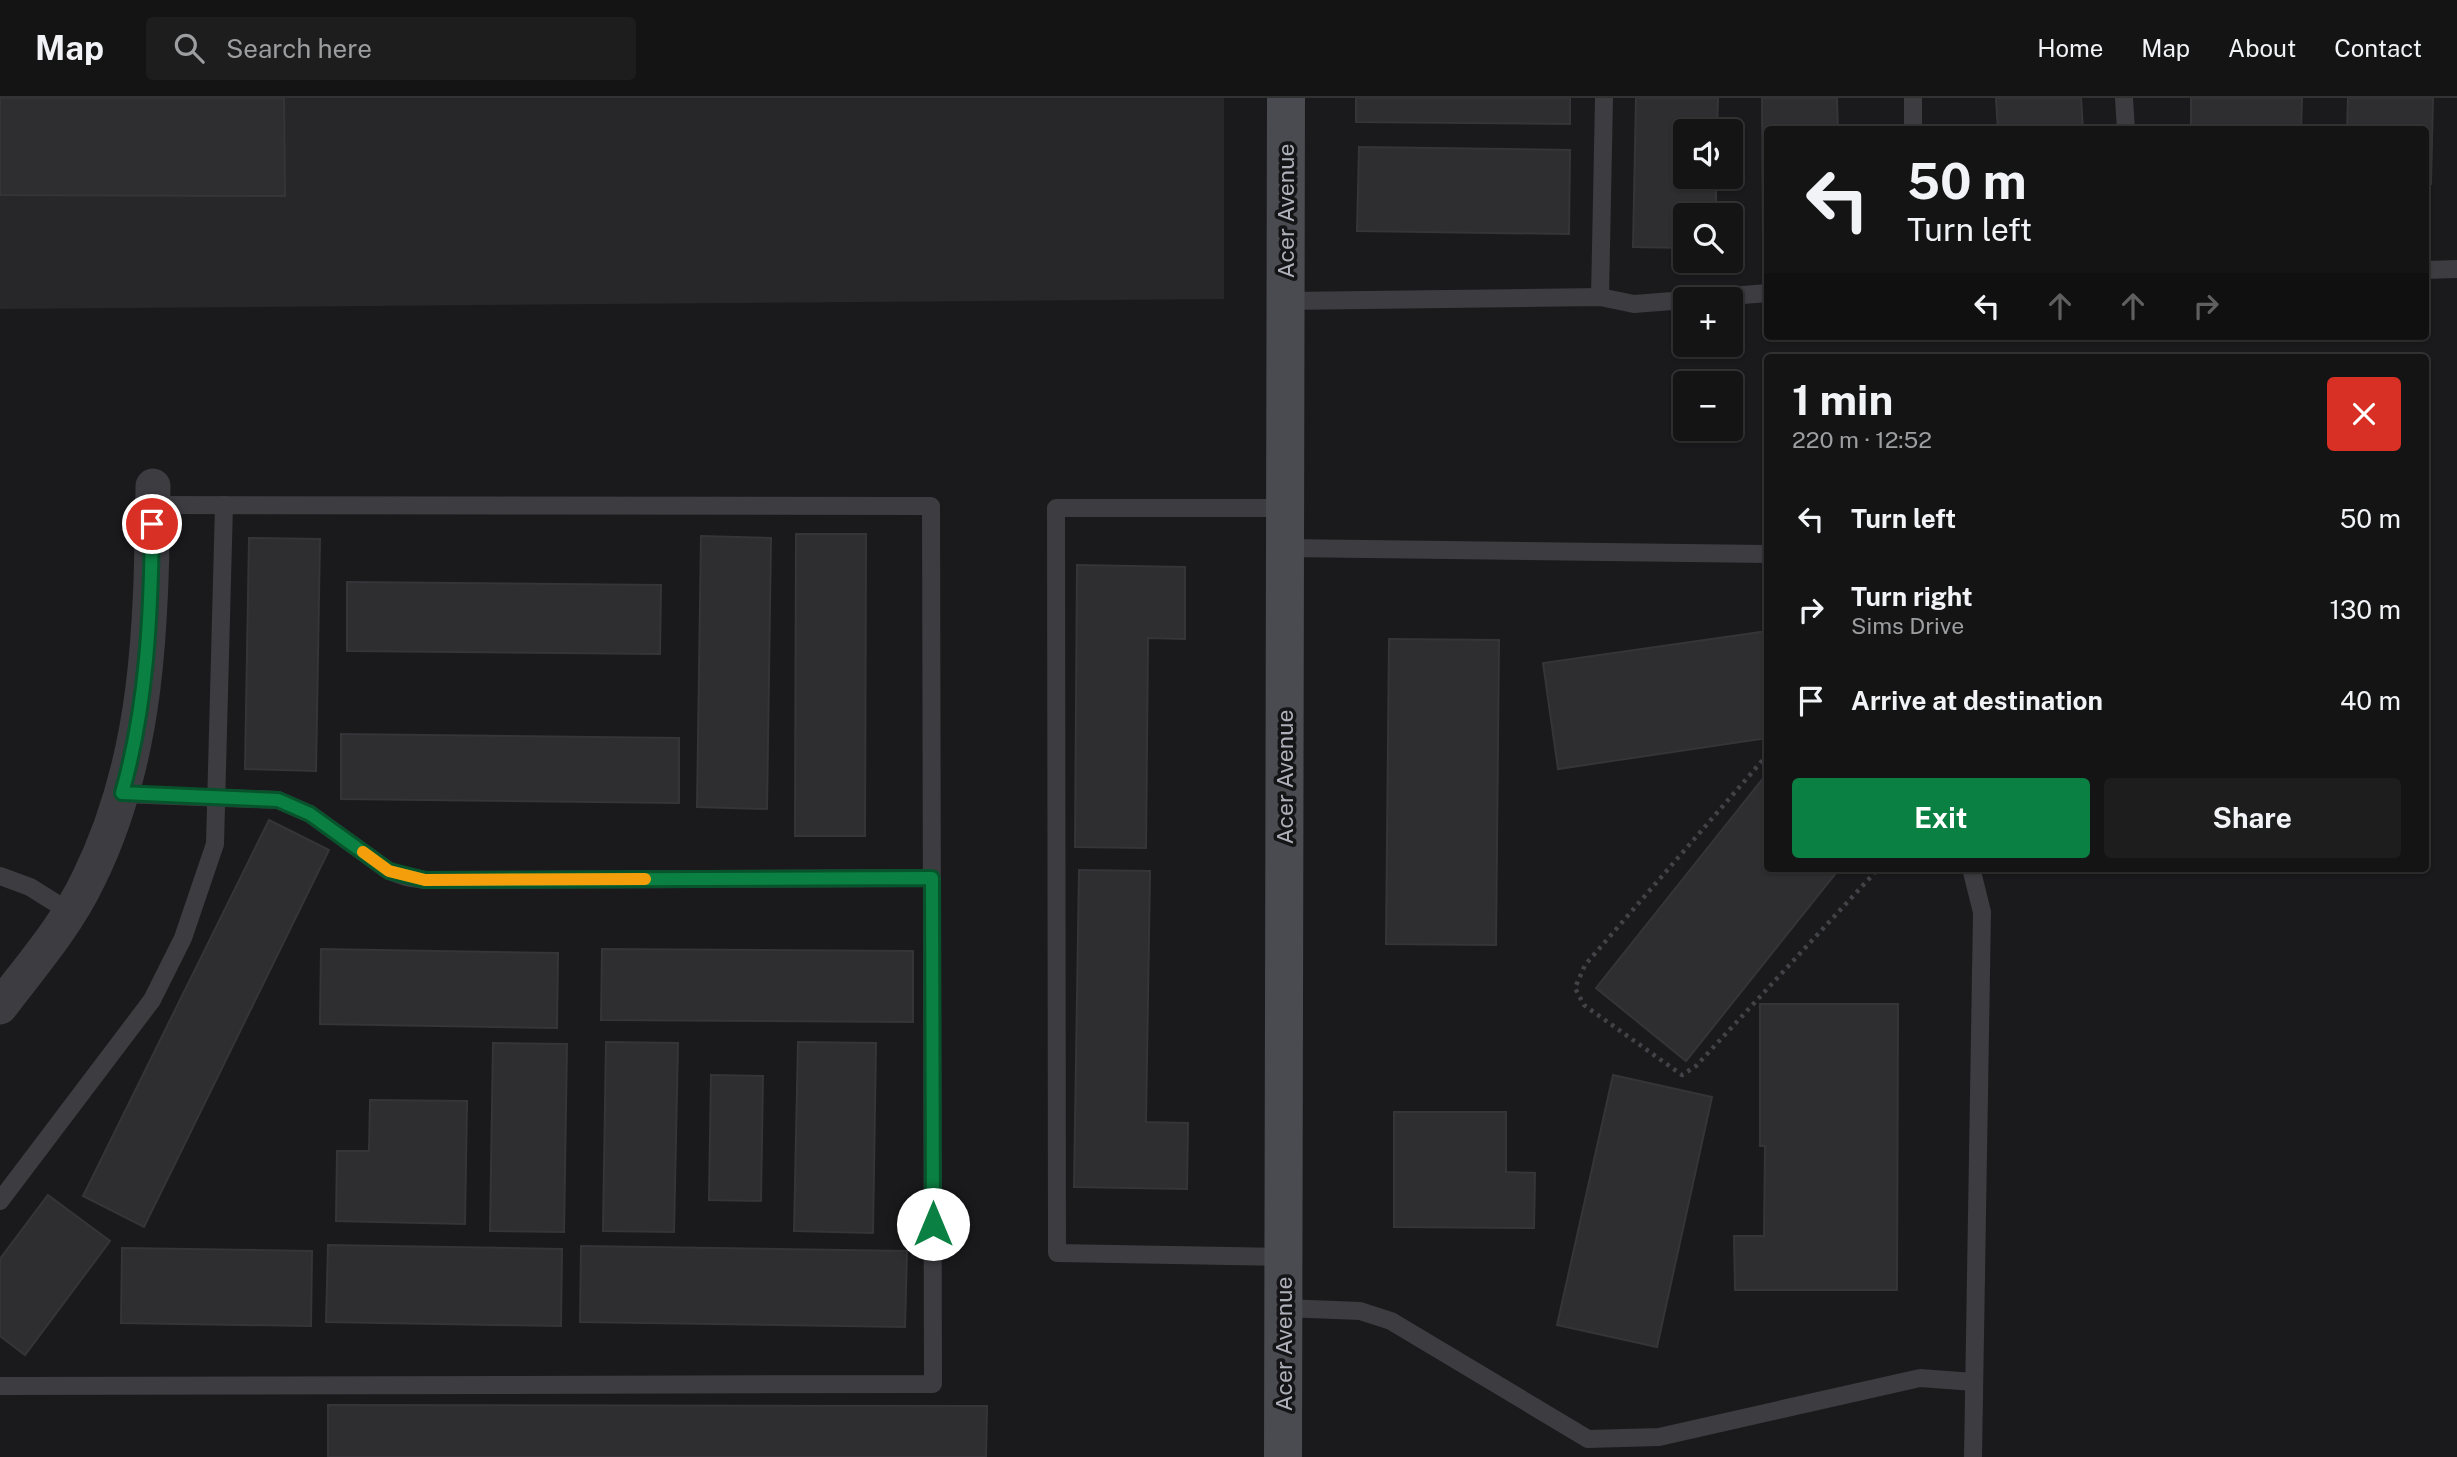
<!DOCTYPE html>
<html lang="en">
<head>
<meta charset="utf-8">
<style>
  :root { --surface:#141415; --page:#1d1d1e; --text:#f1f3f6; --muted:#9d9ea0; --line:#333334; --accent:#0b8043 }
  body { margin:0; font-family:"Public Sans",sans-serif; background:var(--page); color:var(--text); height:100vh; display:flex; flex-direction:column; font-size:26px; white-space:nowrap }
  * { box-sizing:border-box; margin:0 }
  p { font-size:23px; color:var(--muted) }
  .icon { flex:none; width:38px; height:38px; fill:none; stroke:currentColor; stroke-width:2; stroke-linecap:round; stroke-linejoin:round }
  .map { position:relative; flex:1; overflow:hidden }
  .panel { position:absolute; left:1764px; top:256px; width:665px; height:518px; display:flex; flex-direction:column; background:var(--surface); border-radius:7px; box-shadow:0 2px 5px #0004,0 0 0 2px var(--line) }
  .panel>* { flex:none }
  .guide { position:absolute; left:1764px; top:28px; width:665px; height:214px; border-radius:7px; box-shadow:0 2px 5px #0004,0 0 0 2px var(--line); background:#141415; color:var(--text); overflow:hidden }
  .fabs { position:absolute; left:1673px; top:21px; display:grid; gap:14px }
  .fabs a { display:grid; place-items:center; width:70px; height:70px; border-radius:7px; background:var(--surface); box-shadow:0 2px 5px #0004,0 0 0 2px var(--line); font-size:35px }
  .pin { position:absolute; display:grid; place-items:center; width:60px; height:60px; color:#fff; margin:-30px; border:4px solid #fff; border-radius:50%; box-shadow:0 2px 7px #0007 }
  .me { position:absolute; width:77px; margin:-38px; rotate:0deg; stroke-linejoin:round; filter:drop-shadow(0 0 5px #0008) }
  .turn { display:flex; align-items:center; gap:24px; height:147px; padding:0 28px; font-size:32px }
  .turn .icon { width:91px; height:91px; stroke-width:2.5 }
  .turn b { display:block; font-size:49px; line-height:60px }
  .lanes { display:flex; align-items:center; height:66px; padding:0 28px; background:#0003; justify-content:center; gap:35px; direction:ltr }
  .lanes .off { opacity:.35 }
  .round { display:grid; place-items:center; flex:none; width:74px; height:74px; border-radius:7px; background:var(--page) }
  .summary { display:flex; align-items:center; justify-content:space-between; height:119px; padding:0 28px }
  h1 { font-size:42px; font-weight:700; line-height:52px }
  .action { display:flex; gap:14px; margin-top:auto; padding:14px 28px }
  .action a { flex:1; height:80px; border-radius:7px; background:var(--accent); color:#fff; font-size:28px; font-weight:700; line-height:80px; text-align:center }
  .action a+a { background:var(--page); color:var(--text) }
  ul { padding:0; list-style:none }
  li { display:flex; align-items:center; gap:21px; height:91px; padding:0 28px }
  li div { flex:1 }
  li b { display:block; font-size:26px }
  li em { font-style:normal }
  header { display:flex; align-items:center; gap:42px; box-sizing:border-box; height:98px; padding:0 35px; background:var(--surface); border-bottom:2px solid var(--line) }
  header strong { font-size:33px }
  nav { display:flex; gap:38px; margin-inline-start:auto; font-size:24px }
  .search { width:490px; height:63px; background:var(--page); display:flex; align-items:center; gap:18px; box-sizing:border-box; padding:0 24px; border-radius:7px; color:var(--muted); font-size:26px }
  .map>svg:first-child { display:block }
</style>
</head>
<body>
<header>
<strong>Map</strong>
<div class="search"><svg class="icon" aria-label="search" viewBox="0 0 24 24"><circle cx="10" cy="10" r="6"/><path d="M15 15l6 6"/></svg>Search here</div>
<nav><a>Home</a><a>Map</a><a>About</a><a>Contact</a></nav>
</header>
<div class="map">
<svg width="2457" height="1359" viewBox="0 0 2457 1359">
  <rect width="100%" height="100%" fill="#1a1a1c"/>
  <path fill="#272629" d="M0,0h1224v201l-1224,10z"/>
  <g fill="#2e2d30" stroke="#353438" stroke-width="2">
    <path d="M0,0h284l1,98 -285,-1z"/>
    <path d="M1356,0h214v26l-214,-2z"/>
    <path d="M1636,0h82l-1,33h-32v46h31v38h-31v33l-52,-1z"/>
    <path d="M1762,0h75l1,32h-70v114h-5z"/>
    <path d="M1996,0h85l2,32h-85z"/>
    <path d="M2191,0h111l-1,32h-110z"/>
    <path d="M2348,0h85l-2,86h-5v-54h-79z"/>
    <path d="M1359,49l211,3 -1,84 -212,-3z"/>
    <path d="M796,436h70l-1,302h-70z"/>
    <path d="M701,438l70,2 -4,271 -70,-2z"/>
    <path d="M249,440l71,1 -4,232 -71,-2z"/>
    <path d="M1077,467l108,2v72l-37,-1 -2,210 -71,-1z"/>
    <path d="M347,484l314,3 -1,69 -313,-3z"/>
    <path d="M1768,533v107l-210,31 -15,-106z"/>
    <path d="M1389,541l110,1 -3,305 -110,-1z"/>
    <path d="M341,636l338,4v65l-338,-4z"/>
    <path d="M1768,674v96h72l-154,193 -90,-73z"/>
    <path d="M269,722l60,30 -185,377 -61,-31z"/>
    <path d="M1079,772l71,1 -4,251 42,1 -1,66 -113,-2z"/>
    <path d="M321,851l237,4 -1,75 -237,-4z"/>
    <path d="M602,851l311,2v71l-312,-2z"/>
    <path d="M1760,906h138l-1,286h-162l-1,-54h30l1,-90h-5z"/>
    <path d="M606,944l72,1 -4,189 -71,-1z"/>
    <path d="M798,944l78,1 -3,190 -79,-2z"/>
    <path d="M493,945l74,1 -3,188 -74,-1z"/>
    <path d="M711,977l52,1 -2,125 -52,-1z"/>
    <path d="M1613,977l99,22 -55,250 -100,-22z"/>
    <path d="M370,1002l97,1 -2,123 -129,-3 1,-70h32z"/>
    <path d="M1394,1014h112v60l29,1 -1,55 -140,-1z"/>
    <path d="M48,1097l62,46 -85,114 -25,-19v-77z"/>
    <path d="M328,1147l234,4 -1,77 -235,-4z"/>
    <path d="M581,1148l326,5 -2,76 -325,-5z"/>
    <path d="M122,1150l190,3 -1,75 -190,-3z"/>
    <path d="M328,1307l659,1 -1,51h-658z"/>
  </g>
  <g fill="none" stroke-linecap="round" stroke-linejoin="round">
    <path stroke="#424348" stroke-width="4.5" stroke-dasharray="3.5 5" stroke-linecap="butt" d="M1768,656l-183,211 -10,23 9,17 98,70 14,-9 183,-198"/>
    <g stroke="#3c3c41" stroke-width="18">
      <path d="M1913,0v32"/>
      <path d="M2124,0l2,32"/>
      <path d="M2426,172l31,-1"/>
      <path d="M1600,199l4,-199"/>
      <path d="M1692,201l76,-6"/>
      <path d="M1286,203l314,-4 34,7 51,-4"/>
      <path d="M1285,450l483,6"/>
      <path d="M122,696l156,6 32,14 79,57 17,6 19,3 507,-2"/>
      <path d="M1971,770l11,44 -9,545"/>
      <path d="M0,778l30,11 40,25"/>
      <path d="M0,1103l152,-201 31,-62 32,-94 9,-339"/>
      <path d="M1284,1159l-227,-4 -1,-745h229"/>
      <path d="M1284,1210l76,3 31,10 197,118 71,-2 261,-59 54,4"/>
      <path d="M0,1288l933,-2 -2,-878 -778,-1"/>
    </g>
    <path stroke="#3c3c41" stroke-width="35" d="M0,909c31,-41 66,-81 88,-127 62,-125 63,-257 65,-394"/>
    <path stroke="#4a4b51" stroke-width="38" d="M1283,1359l3,-1359"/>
  </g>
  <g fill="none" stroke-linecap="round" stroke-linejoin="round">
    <defs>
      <path id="route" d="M152,426c-1,90 -5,182 -30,269l156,7 32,14 79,57 36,9 507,-2 1,346"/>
    </defs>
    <use href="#route" stroke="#07532c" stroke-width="18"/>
    <use href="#route" stroke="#0b8043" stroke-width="12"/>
    <path stroke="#f59e0b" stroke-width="12" d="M363,754l26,19 36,9 220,-1"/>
  </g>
  <g text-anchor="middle" stroke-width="7" stroke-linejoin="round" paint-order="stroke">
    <g font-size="23" fill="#aeb1ba" stroke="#151517">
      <text transform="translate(1286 113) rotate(-90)" y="8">Acer Avenue</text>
      <text transform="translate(1285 679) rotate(-90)" y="8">Acer Avenue</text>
      <text transform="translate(1284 1246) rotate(-90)" y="8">Acer Avenue</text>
    </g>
  </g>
</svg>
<div class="fabs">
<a><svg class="icon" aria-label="sound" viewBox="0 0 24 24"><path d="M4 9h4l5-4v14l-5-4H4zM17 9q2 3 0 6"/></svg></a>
<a><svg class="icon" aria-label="search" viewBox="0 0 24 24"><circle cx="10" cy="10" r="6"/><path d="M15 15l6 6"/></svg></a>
<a>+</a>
<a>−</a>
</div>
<div class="pin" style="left:152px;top:426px;background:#d93025"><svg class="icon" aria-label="arrive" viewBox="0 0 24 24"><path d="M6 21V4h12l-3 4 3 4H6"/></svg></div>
<svg class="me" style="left:933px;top:1126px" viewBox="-20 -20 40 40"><circle r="19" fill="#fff"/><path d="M0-13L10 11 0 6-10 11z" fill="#0b8043"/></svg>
<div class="guide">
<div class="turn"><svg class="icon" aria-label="left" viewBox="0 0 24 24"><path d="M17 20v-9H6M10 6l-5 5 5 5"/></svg><div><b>50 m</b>Turn left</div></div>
<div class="lanes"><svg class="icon" aria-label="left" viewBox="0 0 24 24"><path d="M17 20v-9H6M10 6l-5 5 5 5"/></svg><svg class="icon off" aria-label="ahead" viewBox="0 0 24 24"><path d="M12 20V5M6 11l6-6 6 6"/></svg><svg class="icon off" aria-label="ahead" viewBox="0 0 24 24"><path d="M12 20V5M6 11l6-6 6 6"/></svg><svg class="icon off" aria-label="right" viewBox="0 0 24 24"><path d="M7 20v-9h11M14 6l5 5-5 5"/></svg></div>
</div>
<section class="panel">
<div class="summary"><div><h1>1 min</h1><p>220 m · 12:52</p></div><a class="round" style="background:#d93025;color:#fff"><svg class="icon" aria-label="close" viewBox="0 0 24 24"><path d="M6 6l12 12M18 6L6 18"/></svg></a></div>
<ul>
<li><svg class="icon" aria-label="left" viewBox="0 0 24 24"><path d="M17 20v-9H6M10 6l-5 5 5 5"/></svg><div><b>Turn left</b></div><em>50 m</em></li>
<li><svg class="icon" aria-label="right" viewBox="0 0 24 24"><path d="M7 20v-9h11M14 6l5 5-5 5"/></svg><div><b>Turn right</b><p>Sims Drive</p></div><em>130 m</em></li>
<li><svg class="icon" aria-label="arrive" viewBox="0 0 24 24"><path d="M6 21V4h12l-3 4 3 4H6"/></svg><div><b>Arrive at destination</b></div><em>40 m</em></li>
</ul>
<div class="action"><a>Exit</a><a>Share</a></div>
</section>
</div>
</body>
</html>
